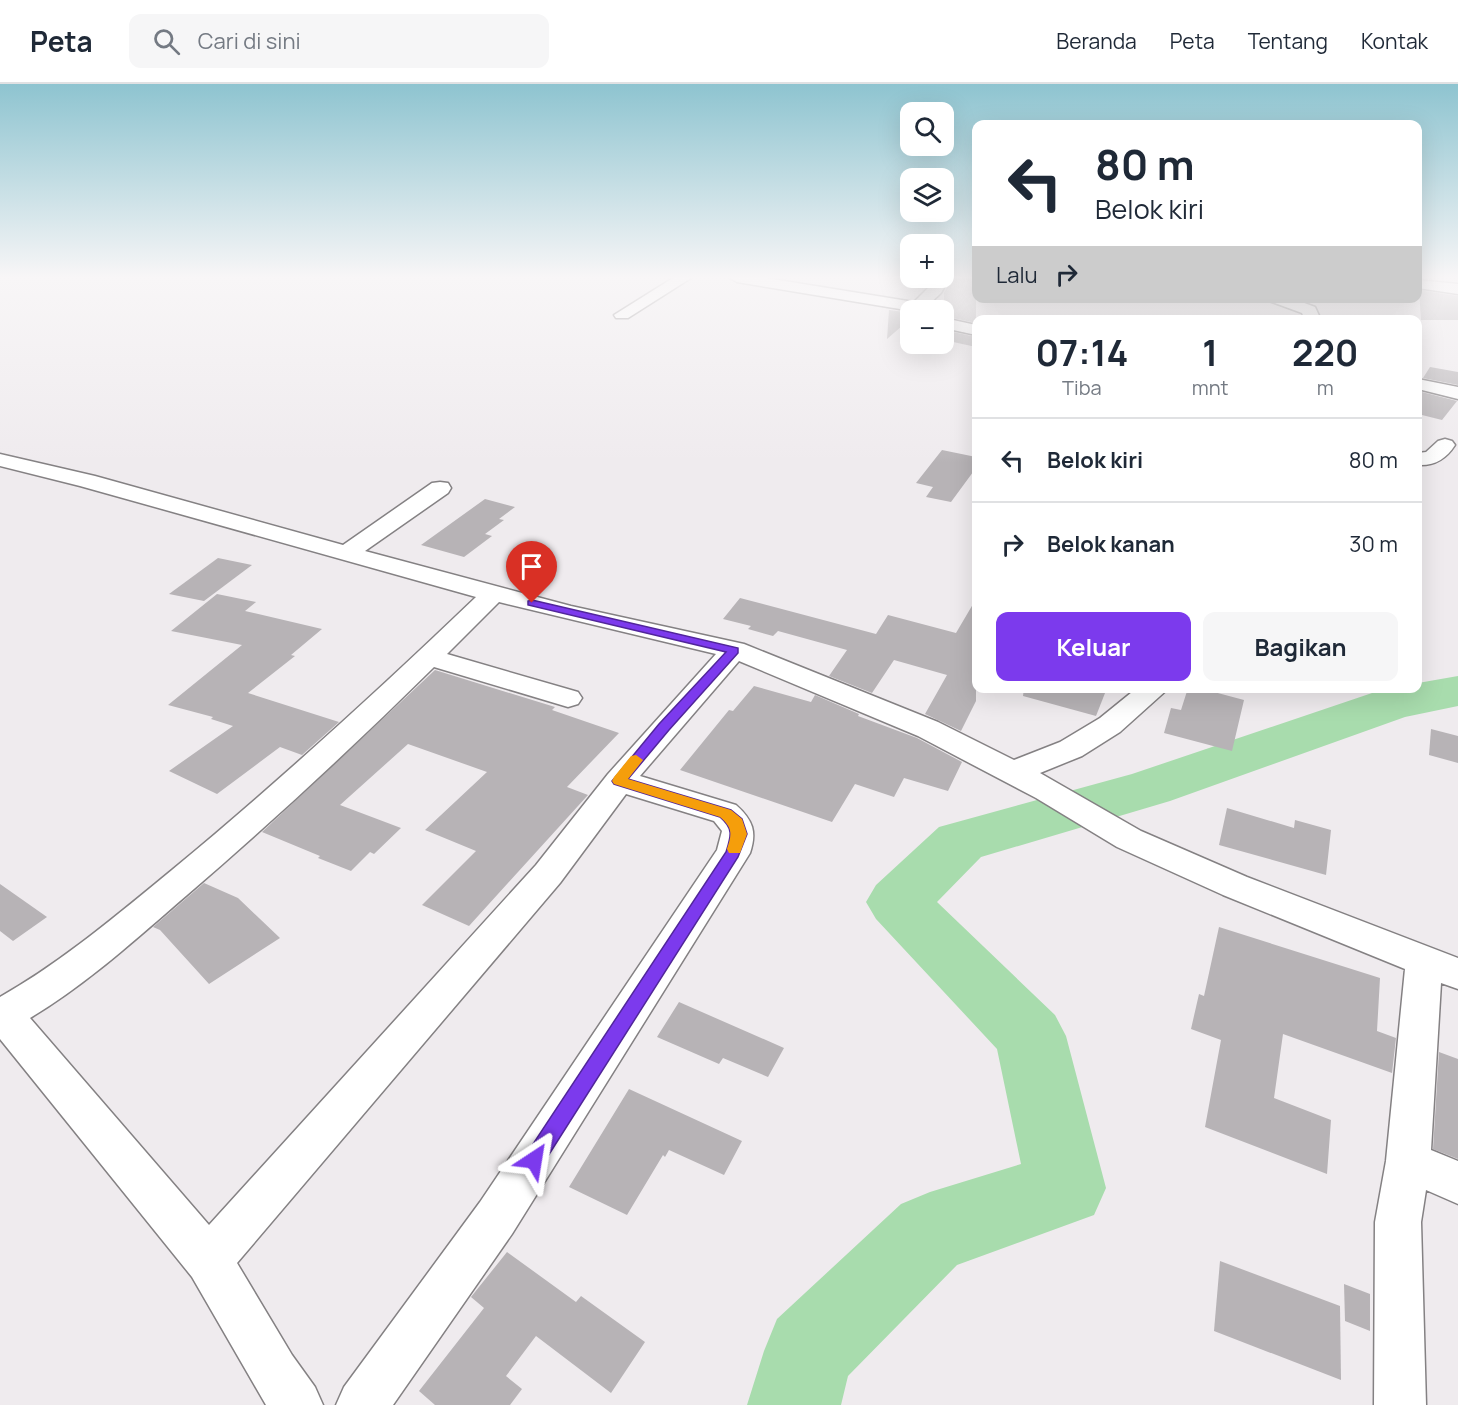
<!DOCTYPE html>
<html lang="id">
<head>
<meta charset="utf-8">
<style>
  :root { --surface:#fff; --page:#f6f6f7; --text:#1f2937; --muted:#747a83; --line:#e0e1e3; --accent:#7c3aed }
  body { margin:0; font-family:Manrope,sans-serif; background:var(--page); color:var(--text); height:100vh; display:flex; flex-direction:column; font-size:22px; white-space:nowrap }
  * { box-sizing:border-box; margin:0 }
  p { font-size:20px; color:var(--muted) }
  .icon { flex:none; width:33px; height:33px; fill:none; stroke:currentColor; stroke-width:2; stroke-linecap:round; stroke-linejoin:round }
  .map { position:relative; flex:1; overflow:hidden }
  .panel { position:absolute; left:972px; top:231px; width:450px; height:378px; display:flex; flex-direction:column; background:var(--surface); border-radius:12px; box-shadow:0 6px 24px #0002 }
  .panel>* { flex:none }
  .guide { position:absolute; left:972px; top:36px; width:450px; height:183px; border-radius:12px; box-shadow:0 6px 24px #0002; background:#fff; color:var(--text); overflow:hidden }
  .fabs { position:absolute; left:900px; top:18px; display:grid; gap:12px }
  .fabs a { display:grid; place-items:center; width:54px; height:54px; border-radius:12px; background:var(--surface); box-shadow:0 6px 24px #0002; font-size:30px }
  .pin { position:absolute; display:grid; place-items:center; width:51px; height:51px; color:#fff; margin:-62px -26px; border-radius:50% 50% 50% 0; rotate:-45deg; box-shadow:0 0 6px #0007 }
  .pin .icon { rotate:45deg }
  .me { position:absolute; width:66px; margin:-33px; rotate:33deg; stroke-linejoin:round; filter:drop-shadow(0 0 4px #0008) }
  .turn { display:flex; align-items:center; gap:21px; height:126px; padding:0 24px; font-size:27px }
  .turn .icon { width:78px; height:78px; stroke-width:2.5 }
  .turn b { display:block; font-size:42px; line-height:51px }
  .then { display:flex; align-items:center; height:57px; padding:0 24px; background:#0003; gap:12px; font-size:22px }
  .eta { display:flex; justify-content:space-evenly; align-items:center; height:102px; text-align:center }
  .eta b { font-size:36px; font-weight:700; line-height:42px }
  .cta { display:flex; gap:12px; margin-top:auto; padding:12px 24px }
  .cta a { flex:1; height:69px; border-radius:12px; background:var(--accent); color:#fff; font-size:24px; font-weight:700; line-height:69px; text-align:center }
  .cta a+a { background:var(--page); color:var(--text) }
  ul { padding:0; list-style:none }
  li { display:flex; align-items:center; gap:18px; height:84px; padding:0 24px; border-top:2px solid var(--line) }
  li div { flex:1 }
  li b { display:block; font-size:22px }
  li em { font-style:normal }
  header { display:flex; align-items:center; gap:36px; box-sizing:border-box; height:84px; padding:0 30px; background:var(--surface); border-bottom:2px solid var(--line) }
  header strong { font-size:28px }
  nav { display:flex; gap:33px; margin-inline-start:auto; font-size:21px }
  .search { width:420px; height:54px; background:var(--page); display:flex; align-items:center; gap:15px; box-sizing:border-box; padding:0 21px; border-radius:12px; color:var(--muted); font-size:22px }
  .map>svg:first-child { display:block }
</style>
</head>
<body>
<header>
<strong>Peta</strong>
<div class="search"><svg class="icon" aria-label="search" viewBox="0 0 24 24"><circle cx="10" cy="10" r="6"/><path d="M15 15l6 6"/></svg>Cari di sini</div>
<nav><a>Beranda</a><a>Peta</a><a>Tentang</a><a>Kontak</a></nav>
</header>
<div class="map">
<svg width="1458" height="1321" viewBox="0 0 1458 1321">
  <rect width="100%" height="100%" fill="#efebee"/>
  <g fill="none" stroke-linecap="round" stroke-linejoin="round">
    <path fill="#a8dcad" fill-rule="evenodd" d="M1458,592v30l-53,11 -235,84 -189,56 -44,45 118,113 11,21 40,152 -12,27 -137,50 -109,111 -7,29h-94l17,-54 13,-32 124,-115 29,-12 91,-28 -24,-115 -121,-130 -10,-17 10,-17 63,-58 193,-53 243,-82 13,-4h30v-5z"/>
  </g>
  <g fill="#b7b3b6">
    <path d="M956,194h20v45l-32,-7v-23l5,-10z"/>
    <path d="M1419,206l39,6v24h-37z"/>
    <path d="M889,226l16,2 5,7 -23,20z"/>
    <path d="M944,246l32,7v10l-32,-7z"/>
    <path d="M1430,283l28,5v13l-35,-7z"/>
    <path d="M1418,307l39,10 -15,19 -24,-6z"/>
    <path d="M942,366l34,7v11l-25,34 -25,-5 7,-10 -17,-4z"/>
    <path d="M485,415l30,8 -16,12 5,1 -19,14 7,2 -28,21 -43,-12z"/>
    <path d="M218,474l34,7 -48,36 -35,-7z"/>
    <path d="M217,510l39,8 -11,9 77,18 -31,26 4,1 -47,37 91,29 -37,33 -22,-8 -63,47 -48,-23 64,-45 -22,-7 2,-2 -45,-12 74,-60 -71,-14z"/>
    <path d="M740,514l136,36 12,-19 68,18 20,-34v102l-15,30 -36,-17 22,-39 -53,-15 -22,33 -43,-17 18,-26 -69,-19 -5,5 -25,-7 3,-3 -28,-7z"/>
    <path d="M435,586l120,37 -3,3 67,23 -52,54 21,8 -119,131 -47,-21 54,-54 -51,-21 62,-58 -79,-28 -68,61 61,23 -27,26 -4,-2 -19,19 -33,-13 2,-2 -58,-24z"/>
    <path d="M754,602l57,16 4,-7 44,19 -1,2 59,22 45,24 -14,29 -44,-13 -10,19 -39,-13 -23,38 -152,-52 49,-60 4,1z"/>
    <path d="M1024,604h83l-11,28 -73,-20z"/>
    <path d="M1188,604h11l45,12 -12,51 -68,-18 7,-25 10,2z"/>
    <path d="M1431,645l27,7v27l-29,-8z"/>
    <path d="M1227,724l67,20 1,-8 36,10 -5,45 -107,-30z"/>
    <path d="M204,799l34,15 42,40 -71,46 -49,-54 -7,-3z"/>
    <path d="M0,800l47,33 -34,24 -13,-10z"/>
    <path d="M1219,843l161,51 -3,53 19,7 -4,35 -109,-39 -9,64 57,22 -4,54 -122,-47 16,-87 -30,-11 8,-35 5,2z"/>
    <path d="M679,918l105,46 -16,29 -45,-19 -4,6 -62,-27z"/>
    <path d="M1439,968l19,7v100l-25,-10z"/>
    <path d="M629,1005l113,52 -18,34 -55,-25 -4,7 -2,-2 -36,60 -58,-28z"/>
    <path d="M507,1168l69,50 5,-6 64,46 -34,51 -75,-57 -30,40 16,13 -12,16h-75l-16,-14 65,-83 -13,-11z"/>
    <path d="M1220,1177l120,45 1,74 -127,-49z"/>
    <path d="M1344,1200l26,10v37l-25,-10z"/>
  </g>
  <g fill="none" stroke-linecap="round" stroke-linejoin="round">
    <defs>
      <g id="minor">
        <path d="M673,194h18l-63,40h-12l-2,-3z"/>
        <path d="M730,194h36l148,24 18,-18 -8,-6h20l3,4 -6,11 -18,17h-13v4l-4,-4 -169,-28z"/>
        <path d="M1418,196l40,4v10l-40,-6z"/>
        <path d="M1267,214h24l24,9 6,13h-16l-3,-7 -33,-12z"/>
        <path d="M944,234l32,7v10l-32,-7z"/>
        <path d="M1418,295l40,8v12l-40,-10z"/>
        <path d="M1445,355l7,2 3,4c-9,14 -20,21 -37,20v-12l8,-1 12,-11z"/>
        <path d="M0,370l95,22 248,69 89,-62 8,-1 8,1 3,5 -3,5 -83,58 206,55 173,38 194,78 76,38 46,-18 40,-24 37,-30h32l-49,44 -38,24 -42,17 101,58 106,46 211,81v31l-17,-6 -10,167 27,11v43l-32,-14 -5,32 5,183h-52l1,-183 11,-61 19,-192 -182,-74 -106,-48 -81,-49 -118,-62 -179,-75 -99,115 96,29c17,15 21,27 14,48l-238,381 -119,171h-57l8,-18 136,-185 237,-352 5,-19 -8,-10 -88,-27 -66,89 -323,380 55,92 23,32 8,18h-57l-74,-128 -192,-238v-42c62,-35 117,-82 172,-127 105,-87 206,-179 304,-273l-396,-111 -80,-20zM499,518l217,52 -108,120 -72,91 -327,360 -179,-207c57,-34 107,-80 157,-123 85,-73 167,-149 247,-228l124,37 10,3 10,-3 4,-6 -4,-6 -131,-38z"/>
      </g>
    </defs>
    <use href="#minor" stroke="#848183" stroke-width="3"/>
    <use href="#minor" fill="#fff" fill-rule="evenodd"/>
  </g>
  <linearGradient id="sky" x2="0" y2="1"><stop stop-color="#8ec4d0"/><stop offset="0.51" stop-color="#f8f6f7"/><stop offset="1" stop-color="#f8f6f7" stop-opacity="0"/></linearGradient>
  <rect width="1458" height="379" fill="url(#sky)"/>
  <path fill="#7c3aed" stroke="#51269a" stroke-width="1.5" d="M532,516l206,48v5l-69,77 -41,49 103,31 11,9 5,15 -9,23 -197,310 -7,2 -7,-2 -3,-7 3,-7 199,-301c5,-16 8,-23 -6,-35l-106,-33 -2,-3 47,-57 67,-72 -198,-47v-4z"/>
  <path fill="#f59e0b" d="M636,671l7,5 -15,19 103,31 11,9 5,15 -7,19h-11l-2,-4c5,-15 6,-21 -7,-32l-106,-33 -2,-3 2,-4 17,-21z"/>
</svg>
<div class="fabs">
<a><svg class="icon" aria-label="search" viewBox="0 0 24 24"><circle cx="10" cy="10" r="6"/><path d="M15 15l6 6"/></svg></a>
<a><svg class="icon" aria-label="layers" viewBox="0 0 24 24"><path d="M12 4l9 5-9 5-9-5zM3 14l9 5 9-5"/></svg></a>
<a>+</a>
<a>−</a>
</div>
<div class="pin" style="left:532px;top:519px;background:#d93025"><svg class="icon" aria-label="arrive" viewBox="0 0 24 24"><path d="M6 21V4h12l-3 4 3 4H6"/></svg></div>
<svg class="me" style="left:534px;top:1076px" viewBox="-20 -20 40 40"><path d="M0-17L14 15 0 8-14 15z" fill="#7c3aed" stroke="#fff" stroke-width="4"/></svg>
<div class="guide">
<div class="turn"><svg class="icon" aria-label="left" viewBox="0 0 24 24"><path d="M17 20v-9H6M10 6l-5 5 5 5"/></svg><div><b>80 m</b>Belok kiri</div></div>
<div class="then">Lalu<svg class="icon" aria-label="right" viewBox="0 0 24 24"><path d="M7 20v-9h11M14 6l5 5-5 5"/></svg></div>
</div>
<section class="panel">
<div class="eta">
<div><b>07:14</b><p>Tiba</p></div>
<div><b>1</b><p>mnt</p></div>
<div><b>220</b><p>m</p></div>
</div>
<ul>
<li><svg class="icon" aria-label="left" viewBox="0 0 24 24"><path d="M17 20v-9H6M10 6l-5 5 5 5"/></svg><div><b>Belok kiri</b></div><em>80 m</em></li>
<li><svg class="icon" aria-label="right" viewBox="0 0 24 24"><path d="M7 20v-9h11M14 6l5 5-5 5"/></svg><div><b>Belok kanan</b></div><em>30 m</em></li>
</ul>
<div class="cta"><a>Keluar</a><a>Bagikan</a></div>
</section>
</div>
</body>
</html>
